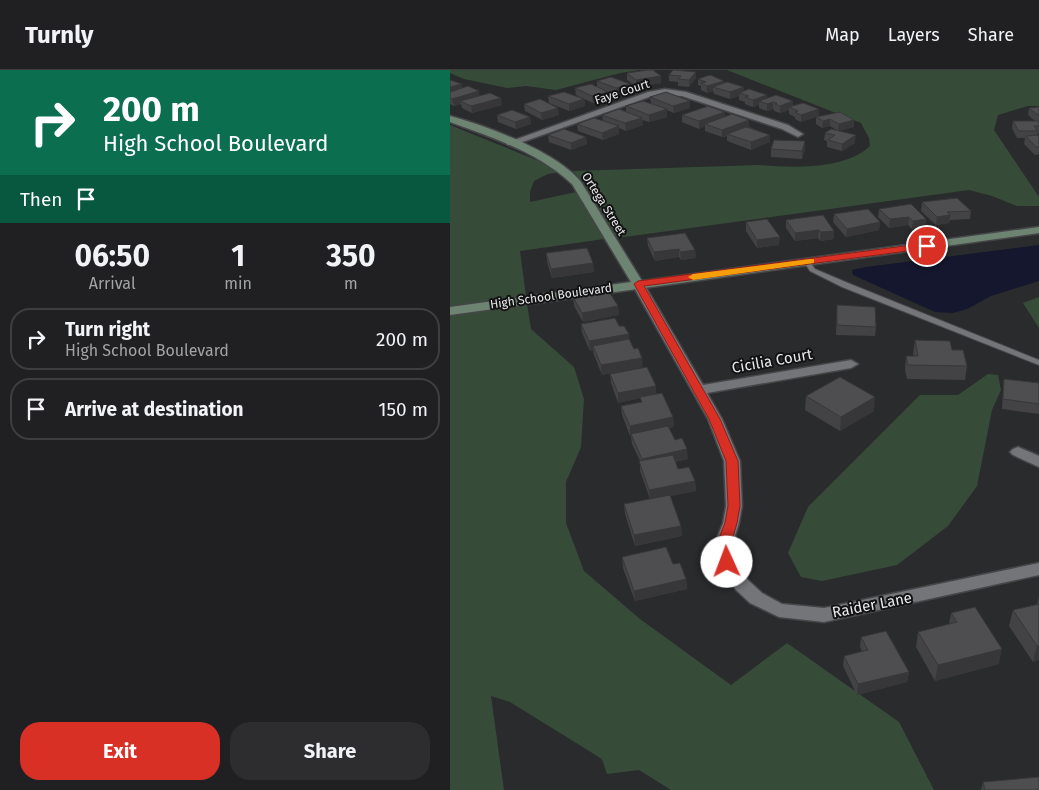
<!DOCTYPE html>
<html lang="en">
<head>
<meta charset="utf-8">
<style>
  :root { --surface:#202022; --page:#2d2d2f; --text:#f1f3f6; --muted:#a2a3a5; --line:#3d3e40; --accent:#d93025 }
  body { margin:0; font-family:"Fira Sans",sans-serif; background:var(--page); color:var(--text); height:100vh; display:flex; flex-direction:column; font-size:19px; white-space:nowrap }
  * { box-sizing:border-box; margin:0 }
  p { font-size:16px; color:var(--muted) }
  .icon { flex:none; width:28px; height:28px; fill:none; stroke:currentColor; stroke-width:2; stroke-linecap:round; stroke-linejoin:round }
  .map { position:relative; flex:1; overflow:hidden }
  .details { display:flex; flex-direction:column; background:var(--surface); width:450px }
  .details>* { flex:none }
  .hud { background:#0b6e4f; color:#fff; overflow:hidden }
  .pin { position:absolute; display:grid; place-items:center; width:42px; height:42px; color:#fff; margin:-21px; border:2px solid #fff; border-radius:50%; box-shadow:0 1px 5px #0007 }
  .me { position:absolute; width:55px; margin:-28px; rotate:358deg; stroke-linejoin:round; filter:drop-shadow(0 0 4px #0008) }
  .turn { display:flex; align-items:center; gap:18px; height:105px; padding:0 20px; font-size:22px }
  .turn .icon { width:65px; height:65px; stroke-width:2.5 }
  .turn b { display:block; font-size:35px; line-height:42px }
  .then { display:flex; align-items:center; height:48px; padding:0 20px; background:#0003; gap:10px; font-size:19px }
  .eta { display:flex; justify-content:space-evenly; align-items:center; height:85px; text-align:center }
  .eta b { font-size:30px; font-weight:700; line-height:35px }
  .cta { display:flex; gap:10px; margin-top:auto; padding:10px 20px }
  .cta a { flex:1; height:58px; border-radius:20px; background:var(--accent); color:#fff; font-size:20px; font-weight:700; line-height:58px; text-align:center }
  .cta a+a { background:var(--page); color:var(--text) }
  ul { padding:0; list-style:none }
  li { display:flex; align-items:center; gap:15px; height:62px; margin:0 10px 8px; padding:0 10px; border:2px solid var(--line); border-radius:20px }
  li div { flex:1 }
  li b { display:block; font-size:19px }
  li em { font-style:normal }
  header { display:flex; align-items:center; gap:30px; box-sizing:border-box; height:70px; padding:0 25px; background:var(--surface); border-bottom:1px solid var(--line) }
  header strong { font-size:24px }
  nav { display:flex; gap:28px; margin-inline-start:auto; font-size:18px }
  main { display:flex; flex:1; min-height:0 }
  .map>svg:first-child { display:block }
</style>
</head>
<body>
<header>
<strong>Turnly</strong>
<nav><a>Map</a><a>Layers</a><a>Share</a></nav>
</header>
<main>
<section class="details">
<div class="hud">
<div class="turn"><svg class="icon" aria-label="right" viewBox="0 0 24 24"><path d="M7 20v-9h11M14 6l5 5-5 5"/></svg><div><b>200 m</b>High School Boulevard</div></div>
<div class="then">Then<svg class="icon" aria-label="arrive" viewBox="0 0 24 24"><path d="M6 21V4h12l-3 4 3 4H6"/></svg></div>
</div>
<div class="eta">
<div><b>06:50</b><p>Arrival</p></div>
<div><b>1</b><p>min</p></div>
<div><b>350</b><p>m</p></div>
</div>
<ul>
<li><svg class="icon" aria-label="right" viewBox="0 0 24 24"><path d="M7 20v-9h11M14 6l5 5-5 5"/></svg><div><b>Turn right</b><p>High School Boulevard</p></div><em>200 m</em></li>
<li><svg class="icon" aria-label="arrive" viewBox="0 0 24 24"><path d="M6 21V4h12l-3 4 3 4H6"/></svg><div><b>Arrive at destination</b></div><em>150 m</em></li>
</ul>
<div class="cta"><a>Exit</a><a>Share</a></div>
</section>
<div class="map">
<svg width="589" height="720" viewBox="0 0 589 720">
  <rect width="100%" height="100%" fill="#2a2b2d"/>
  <g fill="#364c38">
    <path d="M0,0h189l-19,3 -64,17 -30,-4 -19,2 -43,-9 -14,-6z"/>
    <path d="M277,0h312v36h-11l-30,9 -4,15 45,67v9h-22l-25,-10 -23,-6 -352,48 -35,-57 -9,-10 186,-6c33,3 86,5 111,-19l-1,-8 -8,-15z"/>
    <path d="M0,55l101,41 10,6 -13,2 -14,7 -4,11v10l46,-10 28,47 -84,12 6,45 -76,10z"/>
    <path d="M589,227v31l-16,-25z"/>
    <path d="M77,234l4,25 43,38 10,32 -3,48 -15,35v41l18,48 56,48 91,66 56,-42 112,79 35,68h-263l-32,-20 -32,4 -5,-15 -92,-57 -19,-6 13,94h-54v-475z"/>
    <path d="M538,304l10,1 3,15 -9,20 -15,76 -29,40 -51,39 -75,16 -21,-4 -13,-24 20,-46 112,-112h38z"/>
  </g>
  <path fill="#14172e" d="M589,175v36l-48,15 -24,13 -14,4 -18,-1 -82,-37 -1,-5 14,-3z"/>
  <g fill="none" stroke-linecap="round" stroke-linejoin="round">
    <defs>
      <path id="lane" d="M357,190l2,1 6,8 33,14 191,77v5l-197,-78 -32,-16 -6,-9z"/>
      <g id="street">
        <path d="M215,19l21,3 102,33 15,9 -5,3 -16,-8 -100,-33 -17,-1 -13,1 -138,49h-6l-2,-2 142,-51z"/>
        <path d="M188,210l6,4 59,101 148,-25 7,4 -7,4 -144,25 15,26 18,42 2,45 -3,17 -6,20 3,18 12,19 14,13 20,11 42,4 215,-45v12l-215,47 -45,-5 -29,-14 -14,-13 -18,-28 -3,-19 8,-20 3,-17 -2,-45 -16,-42 -76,-135z"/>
        <path d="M568,377l21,9v11l-26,-12 -3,-3 3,-3z"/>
      </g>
      <path id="secondary" d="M0,46c37,10 107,36 131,66l61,99 397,-54v6l-589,82v-8l181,-25 -59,-98c-34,-32 -79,-46 -122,-62z"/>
    </defs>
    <use href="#lane" stroke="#464649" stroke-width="2"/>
    <use href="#street" stroke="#464649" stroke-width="3"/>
    <use href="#secondary" stroke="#464649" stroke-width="3"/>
    <use href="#lane" fill="#747578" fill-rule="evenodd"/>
    <use href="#street" fill="#747578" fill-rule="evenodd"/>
    <use href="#secondary" fill="#6d8472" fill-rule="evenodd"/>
  </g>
  <g fill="#434346">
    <path d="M223,0l23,8 -7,9 -11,-1v-4l-9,-1v-6z"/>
    <path d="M177,3l34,10 -25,4 -9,-7z"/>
    <path d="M248,9l26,4 20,8 23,8 26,2v5l26,10 35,4v7l-16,4 -8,-5 -8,2 -6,-4v-7l-15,5 -6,-3v-2l-6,-3v-4l-9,3 -6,-2v-2h-1l-6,2 -8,-3v-3l-6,2 -8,-3v-2l-6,-2v-4l-9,3 -16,-5 -1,-3 -6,2 -6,-3v-4l-3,-1z"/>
    <path d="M0,10l12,4v4l40,17 -30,8 -10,-5 -1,-4 -7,2 -4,-2z"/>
    <path d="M147,11l34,9 -15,5 -14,-6 6,3v7l-15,4 -9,-4 1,7 -16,5 -20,-8 -1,-7 35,3 -7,-4 -1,-7 22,-1z"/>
    <path d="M200,27l40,4v7l-16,5 -7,-3v7l-18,5 -7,-2 1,5 -17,6 -7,-3v6l-16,6 -25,-9 -1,-7 26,-3 -1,-6 24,-3v-6l25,-3z"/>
    <path d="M74,34l35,11 -17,5 -17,-9z"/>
    <path d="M589,37v26h-1l-1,2h2v19l-4,1 -11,-11 1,-6h-8l-5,-10 1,-7h22l-7,-6 1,-7z"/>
    <path d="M47,45l33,2 1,7 -15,5 -18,-7z"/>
    <path d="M232,45l43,2 24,10 21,8v7l-19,8 -24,-9v-5l-5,1 -17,-6v-5l-6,3 -17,-7z"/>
    <path d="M381,59l24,14 -13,8 -15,-4v-6l-3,-1 1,-7z"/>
    <path d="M98,65l38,2 1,7 -16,6 -22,-8z"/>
    <path d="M355,71v8l-3,10 -31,-2v-8z"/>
    <path d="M472,132l49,9 -1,8 -20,1 -1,3 -13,2 -15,-14z"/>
    <path d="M429,139l47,10 -1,8 -13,2 -4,-4 -19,3 -11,-11z"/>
    <path d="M384,144l46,8 -1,8 -33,7 -13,-15z"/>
    <path d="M336,150l48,11v8l-14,2 -2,-3 -23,3 -9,-13z"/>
    <path d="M296,152l33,23 -22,3 -11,-17z"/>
    <path d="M197,168l48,12 1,8 -15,2 -2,-3 -24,4 -7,-15z"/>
    <path d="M96,183l47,10 1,9 -42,6 -5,-16z"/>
    <path d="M123,227l45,9 1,9 -36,7 -9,-16z"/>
    <path d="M387,235l39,22 -1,9 -39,-1z"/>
    <path d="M131,254l38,2 10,14 14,27 -41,8 -8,-20 -1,-5 -3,1 -8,-18z"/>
    <path d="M465,270l37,10 15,16 -2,14 -58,-1 -2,-9 1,-14h8l-1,-2z"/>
    <path d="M160,304l46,12v8l17,23 1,10 -5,1 6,12 13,19 -13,3 3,7 17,12 1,10 -26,5 11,30 1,10 -47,10 -10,-32 -1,-10 26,-5 -10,-28v-10l-8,-17 -1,-8h-1l-8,-21 -1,-9 20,-4 -1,-4 -22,5 -7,-20z"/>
    <path d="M554,309l35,4v31l-37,-5 1,-21z"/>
    <path d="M356,326l68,15 -34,20 -35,-21z"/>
    <path d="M172,487l51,7 13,15 1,10 -52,12 -12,-33z"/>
    <path d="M589,526v64l-6,2 -24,-36 4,-16 24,-5z"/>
    <path d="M501,543l48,51 -64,17 -19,-34 2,-15 31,-8z"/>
    <path d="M411,567l48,35 -2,10 -50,13 -14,-29 1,-10 18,-5 -2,-4z"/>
    <path d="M533,712l56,8h-58z"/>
  </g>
  <g fill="#373739">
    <path d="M246,2v6l-7,9v-7z"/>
    <path d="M211,6v7l-25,4v-7z"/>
    <path d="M274,11v7l-11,-1v4l-6,2v-7z"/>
    <path d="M12,14l1,7 -13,3v-7z"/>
    <path d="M180,14l1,6 -15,5v-7z"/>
    <path d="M294,17v7l-5,-1v3l-9,3v-7z"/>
    <path d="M29,21l1,7 -20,3 1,3 -7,2 -2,-7z"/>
    <path d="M158,22v7l-15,4 -1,-7z"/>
    <path d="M317,25v7l-8,-1v4l-6,2v-7z"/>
    <path d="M51,28l1,7 -30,8 -1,-7z"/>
    <path d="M134,29l1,7 -16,5v-7z"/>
    <path d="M240,31v7l-16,5 -1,-7z"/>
    <path d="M343,31v7l-4,-1v3l-9,3v-7z"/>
    <path d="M323,32v7l-6,2v-7z"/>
    <path d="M108,38l1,7 -17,5 -1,-7z"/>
    <path d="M217,39v8l-18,5v-7z"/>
    <path d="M369,39v7l-18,6v-7z"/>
    <path d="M275,42v7l-20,5v2l-6,3v-8z"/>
    <path d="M80,47l1,7 -15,5 -1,-7z"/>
    <path d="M192,48l1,7 -17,6 -1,-8z"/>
    <path d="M380,49v7l-8,2 1,-7z"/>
    <path d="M299,50v7l-22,7v2l-5,1v-7z"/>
    <path d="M404,50v7l-16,4 1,-7z"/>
    <path d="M169,56v8l-16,6 -1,-7z"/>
    <path d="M320,65v7l-19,8v-8z"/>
    <path d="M406,65l-1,8 -13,8v-7z"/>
    <path d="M136,67l1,7 -16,6v-7z"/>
    <path d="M355,71v8l-3,10v-8z"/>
    <path d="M500,145l-1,8 -13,2 1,-8z"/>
    <path d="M459,147l-1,8 -19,3 1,-9z"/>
    <path d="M476,149l-1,8 -13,2 1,-8z"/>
    <path d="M430,152l-1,8 -33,7 1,-8z"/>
    <path d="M369,160l-1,8 -23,3v-8z"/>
    <path d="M384,161v8l-14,2 1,-9z"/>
    <path d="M330,167l-1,8 -22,3v-8z"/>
    <path d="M229,179v8l-24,4 -1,-9z"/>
    <path d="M245,180l1,8 -15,2 -1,-8z"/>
    <path d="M143,193l1,9 -42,6 -1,-9z"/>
    <path d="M168,236l1,9 -36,7 -1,-9z"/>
    <path d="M179,264l1,9 -37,3v4l-3,1 -1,-10z"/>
    <path d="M192,288l1,9 -41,8 -1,-10z"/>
    <path d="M206,316v9l-38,8v-10z"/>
    <path d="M425,327l-1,14 -34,20 1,-14z"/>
    <path d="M223,347l1,10 -42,8 -1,-1v2h-1v-10z"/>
    <path d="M237,379l1,10 -45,10 -1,-10z"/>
    <path d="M245,411l1,10 -46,9 -1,-10z"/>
    <path d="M231,456l1,10 -47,10 -1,-11z"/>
    <path d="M236,509l1,10 -52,12 -1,-10z"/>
    <path d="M587,576h2v14l-6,2z"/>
    <path d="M552,579l-3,15 -64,17 3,-16z"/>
    <path d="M459,602l-2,10 -50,13 1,-11z"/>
  </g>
  <g fill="#4e4e51" stroke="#373739">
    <path d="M197,0h6l8,6 -25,4 -9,-7z"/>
    <path d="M223,0h2l21,2 -7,8 -11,-1 3,-3 -12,-1z"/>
    <path d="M260,5l14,6 -17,5 -6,-3 5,-1 -8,-3z"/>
    <path d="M161,7l19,7 -14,4 -19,-7z"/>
    <path d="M0,10l12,4 -12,3z"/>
    <path d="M277,12l17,5 -14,5 -17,-5z"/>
    <path d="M141,14l17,8 -16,4 -17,-8z"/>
    <path d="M18,16l11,5 -27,8 -2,-1v-6z"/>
    <path d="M299,19l18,6 -14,5 -8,-3 4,-1 -10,-3z"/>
    <path d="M114,22l20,7 -15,5 -21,-8z"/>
    <path d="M216,22l24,9 -17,5 -23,-9z"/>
    <path d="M40,23l11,5 -30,8 -11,-5z"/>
    <path d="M326,25l17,6 -13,5 -5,-2 2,-1 -4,-1 -6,2 -8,-3z"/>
    <path d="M90,29l18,9 -17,5 -17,-9z"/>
    <path d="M193,31l24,8 -18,6 -23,-9z"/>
    <path d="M353,33l16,6 -18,6 -6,-3 3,-1 -9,-4z"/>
    <path d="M258,36l17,6 -26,9 -17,-6z"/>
    <path d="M589,37v8h-1l-9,-7z"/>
    <path d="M169,39l23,9 -17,5 -23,-8z"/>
    <path d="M62,40l18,7 -15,5 -18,-7z"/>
    <path d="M390,42l14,8 -15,4 -9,-5 -7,2 -7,-4z"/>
    <path d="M282,44l17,6 -27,10 -17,-6z"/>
    <path d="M144,48l25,8 -17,7 -25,-9z"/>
    <path d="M563,51h26v5h-5l4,5h-19z"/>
    <path d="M296,57l24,8 -19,7 -24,-8z"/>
    <path d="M114,59l22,8 -15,6 -23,-8z"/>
    <path d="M381,59l25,6 -14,9 -14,-4 7,-5 -10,-2z"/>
    <path d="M589,65v12h-3l-10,-11z"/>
    <path d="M324,70l31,1 -3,10 -31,-2z"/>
    <path d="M507,128l14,13 -24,1 3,3 -13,2 -15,-15z"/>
    <path d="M461,134l15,15 -13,2 -4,-4 -19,2 -11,-10z"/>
    <path d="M418,139l12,13 -33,7 -13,-15z"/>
    <path d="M373,145l11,16 -13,1 -2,-2 -24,3 -9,-13z"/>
    <path d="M317,149l13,18 -23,3 -11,-18z"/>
    <path d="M235,163l10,17 -15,2 -1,-3 -25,3 -7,-14z"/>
    <path d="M137,178l6,15 -42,6 -5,-16z"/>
    <path d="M158,220l10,16 -36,7 -9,-16z"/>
    <path d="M387,235l38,2 1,20 -39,-2z"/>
    <path d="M165,248l4,8h5l5,8 -40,7 -8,-17z"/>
    <path d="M179,269l5,10 4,-1 4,10 -41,7 -8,-19z"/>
    <path d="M465,270l35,1 2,9h11l4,16 -59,-1 -2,-9h12z"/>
    <path d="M197,297l9,19 -38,7 -8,-19z"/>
    <path d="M390,307l35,20 -34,20 -35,-21z"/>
    <path d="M554,309l35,4v21l-36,-5z"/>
    <path d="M212,323l11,24 -43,9 -9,-20 21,-4 -2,-5z"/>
    <path d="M218,356l7,14 7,-2 5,11 -45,10 -11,-25z"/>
    <path d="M223,385l5,14 11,-2 6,14 -46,9 -10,-29z"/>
    <path d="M220,425l11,31 -47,9 -10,-31z"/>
    <path d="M216,477l7,17 7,-1 6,16 -52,12 -12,-34z"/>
    <path d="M589,534v42h-2l-24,-36z"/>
    <path d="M525,537l27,42 -64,16 -20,-33 39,-10 -6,-9z"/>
    <path d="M436,561l23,41 -51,12 -14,-28 24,-6 -7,-13z"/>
    <path d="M589,707v13h-54l-2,-8z"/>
  </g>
  <path fill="#d93025" stroke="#8d1f18" d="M477,173l4,3 -1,2 -286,38 76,133 18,42 2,45 -3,17 -6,20 3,19 -2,3h-10l-5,-22 8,-20 3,-17 -2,-45 -17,-42 -75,-135 4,-3z"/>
  <path fill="#f59e0b" d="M360,189h4v4l-121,17 -5,-3 5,-3z"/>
  <g text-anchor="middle" stroke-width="4" stroke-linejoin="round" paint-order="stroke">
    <g font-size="12" fill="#e7e8ea" stroke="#131314">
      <text transform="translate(172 22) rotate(-18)" y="4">Faye Court</text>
      <text transform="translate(154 134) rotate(58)" y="4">Ortega Street</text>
      <text transform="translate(101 226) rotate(-8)" y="4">High School Boulevard</text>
    </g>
    <g font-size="15" fill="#e7e8ea" stroke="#131314">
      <text transform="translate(322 291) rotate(-10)" y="5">Cicilia Court</text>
      <text transform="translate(422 535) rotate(-11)" y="5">Raider Lane</text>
    </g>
  </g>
</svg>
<div class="pin" style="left:477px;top:176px;background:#d93025"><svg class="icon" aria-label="arrive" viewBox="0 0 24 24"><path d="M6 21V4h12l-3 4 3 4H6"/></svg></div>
<svg class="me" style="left:277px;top:492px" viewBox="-20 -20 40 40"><circle r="19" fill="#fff"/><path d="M0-13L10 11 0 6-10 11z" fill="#d93025"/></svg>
</div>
</main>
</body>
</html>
